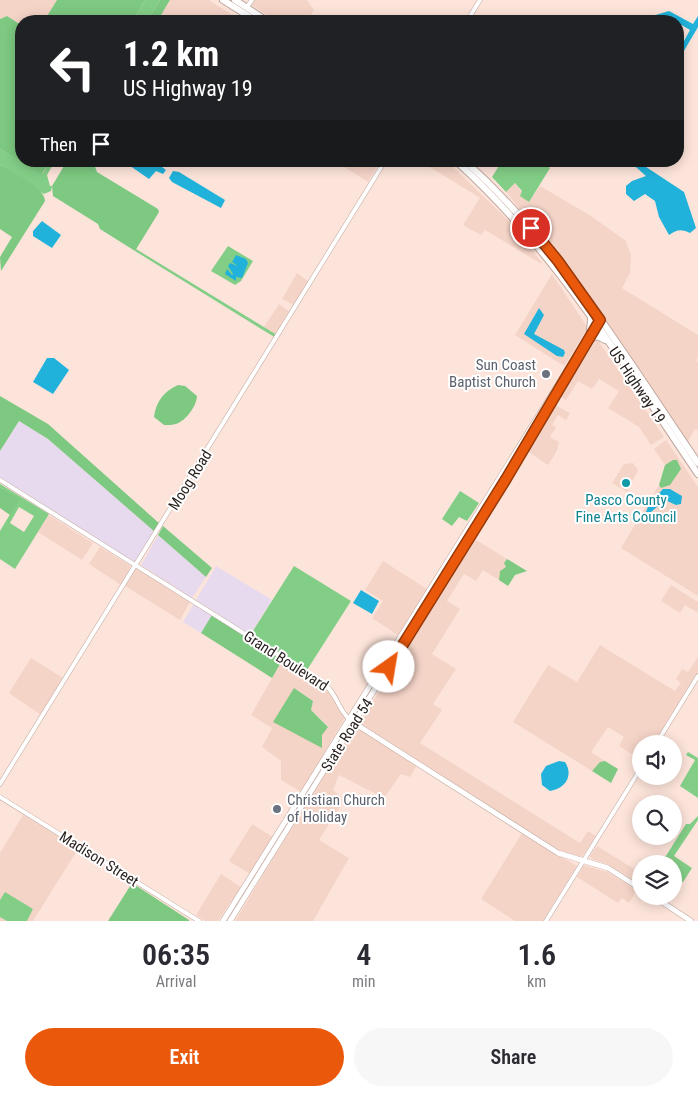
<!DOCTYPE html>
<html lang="en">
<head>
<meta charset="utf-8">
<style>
  :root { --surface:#fff; --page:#f7f7f7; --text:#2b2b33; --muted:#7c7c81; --accent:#ea580c }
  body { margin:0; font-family:"Roboto Condensed",sans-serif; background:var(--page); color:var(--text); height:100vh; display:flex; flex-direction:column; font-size:19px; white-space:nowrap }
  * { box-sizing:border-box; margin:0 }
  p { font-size:16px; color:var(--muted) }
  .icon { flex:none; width:28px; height:28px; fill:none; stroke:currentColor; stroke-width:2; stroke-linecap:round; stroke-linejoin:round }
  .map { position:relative; height:921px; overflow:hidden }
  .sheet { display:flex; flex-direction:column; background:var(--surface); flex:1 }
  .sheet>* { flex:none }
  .banner { position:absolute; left:15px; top:15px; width:669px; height:152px; border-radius:20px; box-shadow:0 2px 12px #0003; background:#202124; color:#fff; overflow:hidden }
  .tools { position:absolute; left:632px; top:735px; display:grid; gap:10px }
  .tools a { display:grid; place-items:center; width:50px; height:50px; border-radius:50%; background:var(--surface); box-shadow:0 2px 12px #0003; font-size:25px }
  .pin { position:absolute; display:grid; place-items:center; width:42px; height:42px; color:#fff; margin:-21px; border:2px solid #fff; border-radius:50%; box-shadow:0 1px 5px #0007 }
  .me { position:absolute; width:55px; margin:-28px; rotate:32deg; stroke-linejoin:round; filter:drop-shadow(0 0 4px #0008) }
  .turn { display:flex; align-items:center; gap:18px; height:105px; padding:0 25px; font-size:22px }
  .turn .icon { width:65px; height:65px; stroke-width:2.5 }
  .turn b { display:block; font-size:35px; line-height:42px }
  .then { display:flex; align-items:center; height:48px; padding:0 25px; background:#0003; gap:10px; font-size:19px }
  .eta { display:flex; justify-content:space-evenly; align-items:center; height:85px; text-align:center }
  .eta b { font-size:30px; font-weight:600; line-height:35px }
  .cta { display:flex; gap:10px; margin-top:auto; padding:10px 25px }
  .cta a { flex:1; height:58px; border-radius:30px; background:var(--accent); color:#fff; font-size:20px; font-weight:600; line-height:58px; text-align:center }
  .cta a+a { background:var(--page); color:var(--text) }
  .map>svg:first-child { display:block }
</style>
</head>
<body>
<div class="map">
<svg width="698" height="921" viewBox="0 0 698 921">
  <rect width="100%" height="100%" fill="#fde4da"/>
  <g fill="#f5d4c8" fill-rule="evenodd">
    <path d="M0,0h57l-13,21h-23v4l-14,-9 -7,3z"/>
    <path d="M170,0h39l33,21h-71l-10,-6z"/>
    <path d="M254,0h53l7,10 -5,8 4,3h-36l-26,-16z"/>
    <path d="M335,161h45l-12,21z"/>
    <path d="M420,161h27l62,60 22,26 12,18 -58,-35 -4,5 -18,-10 17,-27z"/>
    <path d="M515,183l14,19 11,-16 51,30 35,25 5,14 -1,18 -8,15 76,47v22l-2,4 2,1v68l-3,-1 -7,12 10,16 -108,-160 -84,-105z"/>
    <path d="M297,273l12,9 -16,23 -11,-6z"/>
    <path d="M552,274l36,54 -24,38 -49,-31z"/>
    <path d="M279,304l11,8 -13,23 -13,-8z"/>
    <path d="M597,339l67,98 -13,8 -12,-18 -31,-19 11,-17 -20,-12 -7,10 -14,-8 -12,19 -6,-4z"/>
    <path d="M555,405l15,8 -4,7 -8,-5 -6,10 4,2 -6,10 9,5 -2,9 -9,14 -21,-14z"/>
    <path d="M666,440l32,47v109l-77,-48 38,-63 2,3 6,-25 -2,2 -11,-16z"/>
    <path d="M633,463l5,7 -11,22 -15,-9 12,-19z"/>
    <path d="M49,515l44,28 -11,17 -44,-28z"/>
    <path d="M473,538l34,21 -2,1 1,7 -6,4 -1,9 -16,-10 -7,11 -12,-7 -17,27 13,8 -28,45 24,15 -23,35 9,6 -22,33 160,100 8,-12 8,5 -14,21 -22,-6 -200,-128z"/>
    <path d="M100,547l31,19 -10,19 -32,-21z"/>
    <path d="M383,561l44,28 -29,46 -26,-17 11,-17 -18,-11z"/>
    <path d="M136,567l54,35 -10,18 -55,-34z"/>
    <path d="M671,585l27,17v11l-13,-8 -5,8 -19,-12z"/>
    <path d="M600,645l75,46 6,-8 -5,-4 6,-10 6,3 10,-15v15l-45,72h-12v16l-22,-14 5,-9 -16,-10 -17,25 14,9 -5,2 -8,8 -79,-49 35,-57 29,17z"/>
    <path d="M31,658l32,20 -22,37 -32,-22z"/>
    <path d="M283,659l46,30 16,29 -44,74 -20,-12v-19l-19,-14 10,-19 -21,-13zM294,688l19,13 -2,9 17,16 -6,9v13z"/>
    <path d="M357,726l60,39 -7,12 -9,-3 -17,24 -45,-23 -6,15 12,9 -26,41 30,18 -36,63h-78l84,-138z"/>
    <path d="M23,815l55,34 -45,72h-33v-68z"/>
    <path d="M252,824l21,13 -23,37 -21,-13z"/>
    <path d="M522,833l55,33 -34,55h-28l-34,-22z"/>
    <path d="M597,846l42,26 -2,4 4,3v6l-30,-19 -19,-7 -2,-3z"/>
    <path d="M584,865l23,7 30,18 -8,13 -7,-5 -4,5 -41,-26z"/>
    <path d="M221,874l20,13 -23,34h-13l-9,-6z"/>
  </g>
  <g fill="#e8daee">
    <path d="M19,421l29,18 107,93 -19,31 -136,-85v-27z"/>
    <path d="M158,535l48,42 -14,21 -51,-33z"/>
    <path d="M216,566l56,34 -22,35 -54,-35z"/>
    <path d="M194,604l18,11 -11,18 -18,-11z"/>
  </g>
  <g fill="#83ce87" fill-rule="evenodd">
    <path d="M145,0h15l-13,21h-14z"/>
    <path d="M0,149l41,25 2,-1 7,-12h5l-8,14 3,11h2l-1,5 -7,3 -44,-29z"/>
    <path d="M502,161h38l10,7 -21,34 -9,-6 2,-5 -7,-8 -9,9 -14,-15z"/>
    <path d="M228,246l25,15 -12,20 -6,4 -24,-14z"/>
    <path d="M136,249l141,86 -1,3 -141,-87z"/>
    <path d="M0,484l49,30 -34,55 -15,-10v-28l19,-32 -19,-12zM19,507l15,9 -10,16 -14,-9z"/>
    <path d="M460,491l19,12 -12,18 -8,-4 -7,9 -10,-7z"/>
    <path d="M294,566l57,35 -44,69 -56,-36z"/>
    <path d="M688,752l10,6v40l-18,-12 15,-26 -9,-5z"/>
    <path d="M698,816v4l-24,36 18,12 -9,14 -6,-2 -4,-20 -6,-3 -3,2 22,-35h4z"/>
    <path d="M5,892l28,17 -6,12h-20l-7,-4v-17z"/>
  </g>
  <g fill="#7dc981">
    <path d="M57,0h88l-12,21h-89z"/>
    <path d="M160,0h10l-9,15 10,6h-24z"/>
    <path d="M7,16l14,9v136h29l-8,13h-2l-40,-25v-130z"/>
    <path d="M67,161h21l6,3 3,8 61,37 1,3 -24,39 -35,-22 -2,-5 -45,-28 -1,-10z"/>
    <path d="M0,165c12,7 45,22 45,36l-44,70 -1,-14 12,-20 -12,-8z"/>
    <path d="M178,385l7,1 12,10c0,9 -11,25 -21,28 -3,1 -8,1 -12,1l-10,-8c2,-15 9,-25 24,-32z"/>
    <path d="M0,396l48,28 112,100 -5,8 -107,-93 -29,-18 -19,30z"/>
    <path d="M673,460h4l4,9 -11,16 -9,3 -2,-3 6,-20z"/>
    <path d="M0,487l20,12 -10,16 -10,-7z"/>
    <path d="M163,526l49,42 -6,9 -48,-42z"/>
    <path d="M507,559l20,12 -12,4 -7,11 -9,-6 1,-9 6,-4 -2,-4z"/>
    <path d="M212,615l71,44 -11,19 -71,-45z"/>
    <path d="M294,688l19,13 -2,9 17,17 -6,8v13l-49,-26z"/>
    <path d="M605,761l13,8 -7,14 -19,-12 8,-9z"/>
    <path d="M132,883l57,37v1h-81z"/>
  </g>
  <g fill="#20b2da">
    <path d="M669,11l24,13 5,-8v11l-20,34v-9l12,-22 -22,-13 -20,4 4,-5z"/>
    <path d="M123,161h31l12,9 -3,4 -7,-3 -7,8z"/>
    <path d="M629,161h8l47,31 12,36 -6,5c-8,-4 -13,-4 -21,2l-10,-18 -4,-16 -10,-7 -11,7 -8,-7v-8l6,-5 14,-5z"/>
    <path d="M173,171l6,1 46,28 -4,8 -49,-26 -3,-4z"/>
    <path d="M42,221l19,14 -9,13 -19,-12v-5z"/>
    <path d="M236,255l10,4 2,4 -6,15 -6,-1v4l-11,-7 2,-5 5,6 1,-1 -5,-8 2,-3 8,3 -6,-4z"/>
    <path d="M539,308l5,7 -10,19 30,16 1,3 -2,4 -6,-1 -33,-22z"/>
    <path d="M47,358h7l15,12 -16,24 -20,-12z"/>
    <path d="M663,489h7l12,7 -1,8 -5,1 -11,-5 -14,12h-5l3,-8z"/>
    <path d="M361,590l18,11 -7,13 -19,-11z"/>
    <path d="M559,761l6,1c9,14 0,27 -15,29l-8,-6 -1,-11 5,-8z"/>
  </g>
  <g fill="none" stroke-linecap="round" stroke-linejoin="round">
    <defs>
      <g id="minor">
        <path d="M246,8l6,-8"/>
        <path d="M467,21l13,-21"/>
        <path d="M0,480l323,203c14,10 14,25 26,36"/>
        <path d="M656,744l42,-68"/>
        <path d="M0,784l385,-623"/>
        <path d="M0,797l199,124"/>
        <path d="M546,921l95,-153"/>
      </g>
      <g id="major">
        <path d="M351,721l207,132 50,15 33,21"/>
        <path d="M653,896l38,25"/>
        <path d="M223,921l369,-591"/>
        <path d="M230,921l276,-442 93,-156"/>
      </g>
      <g id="highway">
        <path d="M223,0l33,21"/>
        <path d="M235,0l32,21"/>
        <path d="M456,161c99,89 168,204 242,313"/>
        <path d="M465,161c96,86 161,197 233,302"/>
        <path d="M590,332l1,-13"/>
        <path d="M591,339l6,-3 8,4"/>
      </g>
    </defs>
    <use href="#minor" stroke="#bfa79e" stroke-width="5"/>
    <use href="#major" stroke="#bfa79e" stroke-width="6"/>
    <use href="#highway" stroke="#bfa79e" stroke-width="8"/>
    <use href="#minor" stroke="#fff" stroke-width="4"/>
    <use href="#major" stroke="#fff" stroke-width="5"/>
    <use href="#highway" stroke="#fff" stroke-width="6"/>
  </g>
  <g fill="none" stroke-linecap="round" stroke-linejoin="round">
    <defs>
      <path id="route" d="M389,667l117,-188 94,-159 -42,-59 -27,-33"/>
    </defs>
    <use href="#route" stroke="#983908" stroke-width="12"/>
    <use href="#route" stroke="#ea580c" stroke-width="9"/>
  </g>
  <g fill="#6b7280" stroke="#fff" stroke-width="2">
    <circle cx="546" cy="374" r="5"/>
    <circle cx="277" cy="809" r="5"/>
  </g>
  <circle fill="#0f9aa8" stroke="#fff" stroke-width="2" cx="626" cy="483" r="5"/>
  <g text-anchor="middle" stroke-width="4" stroke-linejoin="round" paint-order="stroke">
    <g font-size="15" fill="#5b616d" stroke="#fff" text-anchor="end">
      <text x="536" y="370">Sun Coast<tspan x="536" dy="17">Baptist Church</tspan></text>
      <text x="287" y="805" text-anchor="start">Christian Church<tspan x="287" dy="17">of Holiday</tspan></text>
    </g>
    <g font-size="15" fill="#281f1c" stroke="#fff">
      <text transform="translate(637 385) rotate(56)" y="5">US Highway 19</text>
      <text transform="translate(190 480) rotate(-58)" y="5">Moog Road</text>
      <text transform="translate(286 661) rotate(33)" y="5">Grand Boulevard</text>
      <text transform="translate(347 735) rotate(-58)" y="5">State Road 54</text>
      <text transform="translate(99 859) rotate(32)" y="5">Madison Street</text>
    </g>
    <g font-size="15" fill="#0d838f" stroke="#fff">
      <text x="626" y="505">Pasco County<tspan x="626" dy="17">Fine Arts Council</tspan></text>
    </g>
  </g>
</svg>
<div class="tools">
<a><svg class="icon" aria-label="sound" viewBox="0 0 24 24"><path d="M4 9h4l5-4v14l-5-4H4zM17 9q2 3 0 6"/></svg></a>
<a><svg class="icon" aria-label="search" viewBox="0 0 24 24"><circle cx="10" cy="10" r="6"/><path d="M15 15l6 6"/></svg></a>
<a><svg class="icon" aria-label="layers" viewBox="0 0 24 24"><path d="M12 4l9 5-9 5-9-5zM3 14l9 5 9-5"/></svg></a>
</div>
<div class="pin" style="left:531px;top:228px;background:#d93025"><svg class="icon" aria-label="arrive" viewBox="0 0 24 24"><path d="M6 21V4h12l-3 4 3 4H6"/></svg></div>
<svg class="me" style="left:389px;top:667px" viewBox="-20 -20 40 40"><circle r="19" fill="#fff"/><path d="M0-13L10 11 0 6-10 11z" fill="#ea580c"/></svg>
<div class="banner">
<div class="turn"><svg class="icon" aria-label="left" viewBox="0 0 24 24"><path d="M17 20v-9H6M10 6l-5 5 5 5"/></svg><div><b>1.2 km</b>US Highway 19</div></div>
<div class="then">Then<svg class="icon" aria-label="arrive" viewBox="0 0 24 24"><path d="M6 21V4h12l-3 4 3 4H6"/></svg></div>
</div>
</div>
<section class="sheet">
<div class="eta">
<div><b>06:35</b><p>Arrival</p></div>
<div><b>4</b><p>min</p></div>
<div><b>1.6</b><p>km</p></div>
</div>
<div class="cta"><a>Exit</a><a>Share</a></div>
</section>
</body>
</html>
